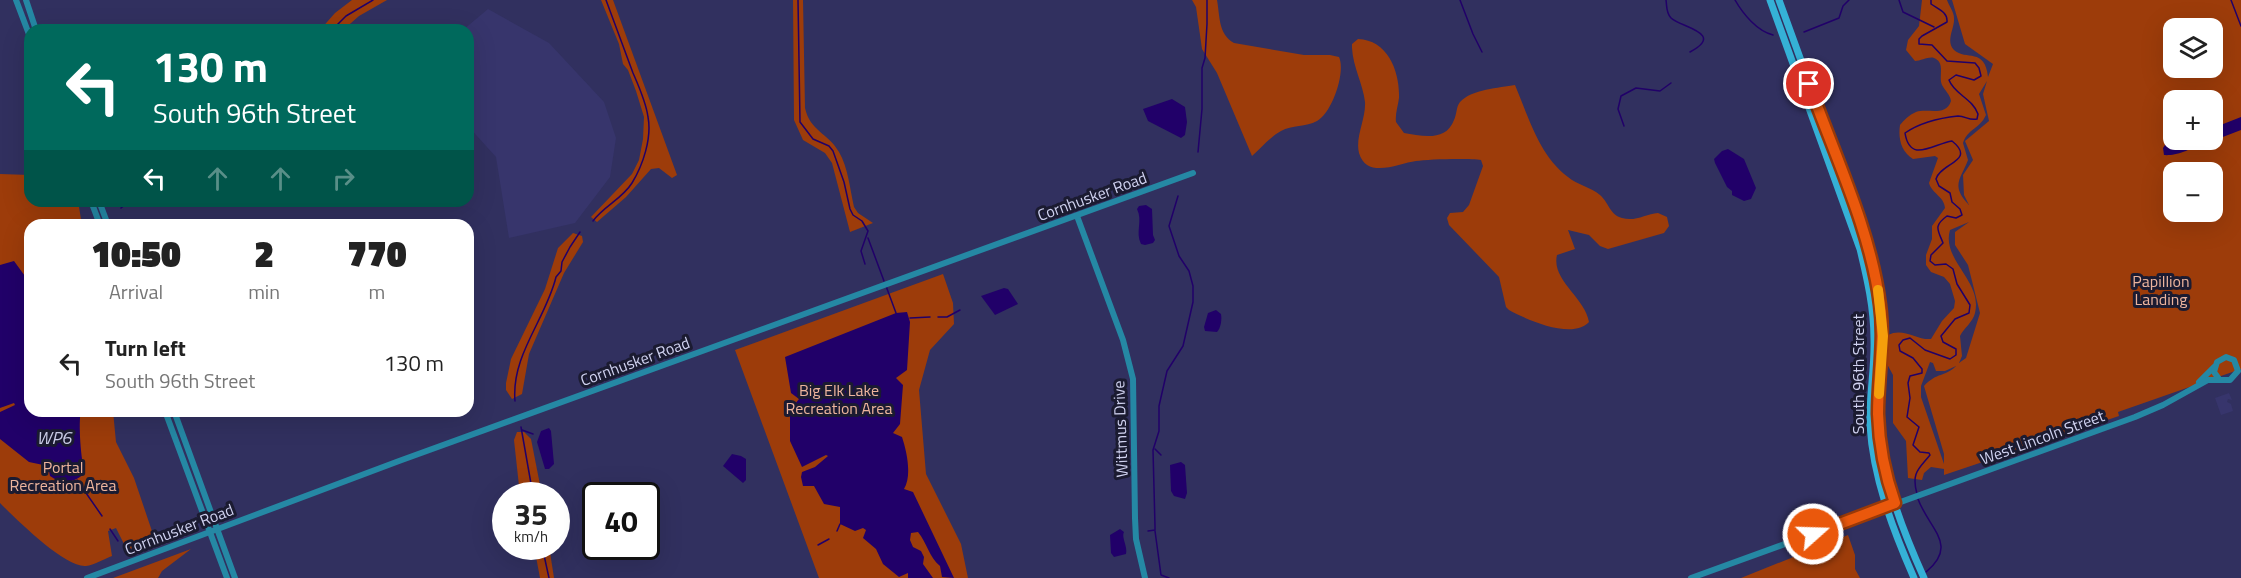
<!DOCTYPE html>
<html lang="en">
<head>
<meta charset="utf-8">
<style>
  :root { --surface:#fff; --page:#f6f6f6; --text:#222; --muted:#767676 }
  body { margin:0; font-family:"Titillium Web",sans-serif; background:var(--page); color:var(--text); height:100vh; display:flex; flex-direction:column; font-size:22px; white-space:nowrap }
  * { box-sizing:border-box; margin:0 }
  p { font-size:20px; color:var(--muted) }
  .icon { flex:none; width:33px; height:33px; fill:none; stroke:currentColor; stroke-width:2; stroke-linecap:round; stroke-linejoin:round }
  .map { position:relative; flex:1; overflow:hidden }
  .details { position:absolute; left:24px; top:219px; width:450px; height:198px; display:flex; flex-direction:column; background:var(--surface); border-radius:18px; box-shadow:0 6px 24px #0002 }
  .details>* { flex:none }
  .hud { position:absolute; left:24px; top:24px; width:450px; height:183px; border-radius:18px; box-shadow:0 6px 24px #0002; background:#00695c; color:#fff; overflow:hidden }
  .controls { position:absolute; left:2163px; top:18px; display:grid; gap:12px }
  .controls a { display:grid; place-items:center; width:60px; height:60px; border-radius:12px; background:var(--surface); box-shadow:0 6px 24px #0002; font-size:30px }
  .speed { position:absolute; left:492px; top:482px; display:flex; gap:12px; font-size:30px; font-weight:700; text-align:center }
  .speed>* { display:grid; place-content:center; width:78px; height:78px; border-radius:50%; background:var(--surface); box-shadow:0 6px 24px #0002; line-height:1 }
  .speed small { font-size:15px; font-weight:400 }
  .speed .limit { border:3px solid #111; border-radius:9px; background:#fff; color:#111 }
  .pin { position:absolute; display:grid; place-items:center; width:51px; height:51px; color:#fff; margin:-26px; border:3px solid #fff; border-radius:50%; box-shadow:0 2px 6px #0007 }
  .me { position:absolute; width:66px; margin:-33px; rotate:70deg; stroke-linejoin:round; filter:drop-shadow(0 0 4px #0008) }
  .turn { display:flex; align-items:center; gap:21px; height:126px; padding:0 30px; font-size:27px }
  .turn .icon { width:78px; height:78px; stroke-width:2.5 }
  .turn b { display:block; font-size:42px; line-height:51px }
  .lanes { display:flex; align-items:center; height:57px; padding:0 30px; background:#0003; justify-content:center; gap:30px; direction:ltr }
  .lanes .off { opacity:.35 }
  .eta { display:flex; justify-content:space-evenly; align-items:center; height:102px; text-align:center }
  .eta b { font-size:36px; font-weight:800; line-height:42px }
  ul { padding:0; list-style:none }
  li { display:flex; align-items:center; gap:18px; height:84px; padding:0 30px }
  li div { flex:1 }
  li b { display:block; font-size:22px }
  li em { font-style:normal }
  .map>svg:first-child { display:block }
</style>
</head>
<body>
<div class="map">
<svg width="2241" height="578" viewBox="0 0 2241 578">
  <rect width="100%" height="100%" fill="#31305f"/>
  <g fill="#37356c">
    <path d="M488,9l61,34 55,59 12,36 -6,39 -35,46 -66,15 -13,-81 -28,-31v-96h-5z"/>
    <path d="M2229,393l3,7 -4,-1 -1,3 4,2 2,7 -12,4 -6,-17z"/>
  </g>
  <g fill="#9d3c0a" fill-rule="evenodd">
    <path d="M352,0h35l-28,16 -16,14h-23l15,-17z"/>
    <path d="M601,0h12l64,175 -5,3 -13,-10 -8,1 -25,28 -29,25 -6,-5 41,-43 7,-14 4,-21 1,-22 -8,-26 -8,-21 -5,-6 -4,-20z"/>
    <path d="M793,0h10l2,108c5,23 23,25 34,44 9,15 11,37 15,55l4,6 15,10 -23,9 -18,-69 -7,-10 -22,-13 -9,-20z"/>
    <path d="M1192,0h25c3,16 1,34 17,43l70,12h26l9,2c7,15 -7,56 -22,64 -11,6 -25,4 -36,10 -11,6 -20,17 -29,25l-35,-83 -15,-24 -6,-42z"/>
    <path d="M1922,0h25c2,6 7,12 7,18 1,10 -9,23 0,32 12,11 31,-3 34,27l5,-13 -28,-20 -13,-44h289v369l-123,43 1,4 -175,59v-6l-13,-2 -7,6 -2,7 -14,-2 -2,-37 -13,-18v-48l-6,-11 1,-29c15,-8 28,5 43,4l11,-18 12,-13 1,-7 -5,-17 -6,-7 -13,-5 -5,-7v-10l6,-16v-13l13,-18c-1,-12 -13,-14 -16,-25l9,-25 -3,-2 -22,3c-12,-7 -15,-21 -13,-34 4,-5 9,-10 16,-13 12,-4 30,5 35,-11 -1,-7 -6,-10 -9,-16 -4,-9 4,-22 -8,-27 -5,-2 -13,3 -19,3l-9,-11 2,-10 11,-14zM2174,28h38v40h-38zM1987,81l-4,13 6,27 -24,20 8,19 -10,15 1,20 5,10c-19,-20 -8,-26 -1,-45l-5,-17c5,-15 16,-13 23,-28l-7,-21zM2174,100h38v40h-38zM2174,172h38v40h-38zM1969,222l-14,10v13l13,20 12,48 -14,45 -7,5 3,-7 -2,-20c4,-8 13,-14 15,-23 8,-32 -34,-53 -25,-83zM1930,362l3,1 3,8h9l11,-5c-11,11 -19,6 -32,20l20,68v10l-23,-67v-11z"/>
    <path d="M1358,39c30,1 42,33 41,59 -1,8 -4,16 -3,24l8,11c18,3 42,9 50,-13 3,-6 2,-13 6,-18 12,-13 39,-14 55,-17 14,33 24,70 53,92 9,8 23,10 32,18 9,8 10,20 22,23 13,4 24,-4 36,-5l9,4 2,9 -5,7 -56,16 -8,-3 -11,-11 -21,-5 7,19 -18,6c-6,25 28,42 32,67 -16,18 -62,-2 -80,-12l-3,-3 -7,-30 -50,-52 -2,-7 3,-5 13,-1 6,-7 14,-39 -2,-6c-10,-2 -54,-1 -65,1 -17,2 -49,19 -57,-8 -4,-16 7,-34 6,-51 -2,-18 -12,-35 -13,-54v-4z"/>
    <path d="M0,174l30,1v26h48l4,24h-52v186h83l3,31 18,36 21,62 -28,10 -11,-22 -8,3 4,25c-8,3 -18,9 -26,10 -21,2 -71,-48 -86,-63z"/>
    <path d="M573,233l9,3 1,6 -19,31 -35,81 -7,40 -10,5 -6,-9v-7l5,-24 34,-70 13,-41z"/>
    <path d="M943,274l10,29 1,21 -24,26 -11,40 7,84 35,70 7,34h-149l-84,-228z"/>
    <path d="M517,432h7l7,7 11,56h-22l-6,-55z"/>
    <path d="M1848,535l7,20v14l5,9h-119z"/>
    <path d="M534,546h15l5,32h-14z"/>
    <path d="M191,549l-29,22 -4,7h-45z"/>
  </g>
  <g fill="#210069">
    <path d="M1172,99l13,8 2,15 -2,13 -4,3 -33,-17 -5,-12z"/>
    <path d="M2241,117v13l-26,10h-10h7l1,-12z"/>
    <path d="M2182,140h15v3c-5,8 -24,13 -33,12l-1,-7 2,-3z"/>
    <path d="M1728,149l16,10 12,29 -5,11 -7,2 -12,-6v-4l-5,-4 -12,-24 -1,-4 8,-8z"/>
    <path d="M1146,205l6,4 1,26 2,5 -2,3 -8,2 -4,-1c-6,-12 2,-23 -4,-35l2,-3z"/>
    <path d="M14,261l16,22v128h51c-3,11 0,51 4,62 -11,10 -23,12 -35,3l-2,-10 -19,-4 -29,-23v-27l15,-7 -1,-2 -14,5v-143z"/>
    <path d="M1004,288l4,1 10,15 -23,11 -14,-19z"/>
    <path d="M1216,310l5,4c1,5 0,14 -4,18l-12,-1 -1,-4 4,-14z"/>
    <path d="M907,312l3,10 -3,48 -11,8 7,7 -3,39 -7,9 9,4c5,15 10,39 2,52l9,3 41,86 -12,-1 -2,-11c-11,-9 -13,-23 -22,-34l-7,1 -1,7 3,7 8,4 3,6 -1,7 10,14h-25v-5l-9,4 -16,-13 -7,-15 -13,-11 3,-8 -3,-2 -8,3 -15,-7v-17l-16,-3 -10,-18h-11l-2,-9 1,-5 13,-5 13,-11 -2,-1 -24,12 -12,-26v-31l9,-11 -8,-6 -6,-36 111,-44z"/>
    <path d="M549,428l2,3 3,33 -5,5h-4l-8,-27 4,-11z"/>
    <path d="M732,454l9,2 5,3v21l-3,3 -20,-17z"/>
    <path d="M1181,462l4,3 2,28 -2,6 -11,-3 -3,-5 -1,-26z"/>
    <path d="M1120,529l4,3c-3,5 4,15 2,22l-12,3 -3,-4 -1,-18z"/>
  </g>
  <g fill="none" stroke-linecap="round" stroke-linejoin="round">
    <g stroke="#210069" stroke-width="1.5">
      <path d="M798,0l2,122 13,17 16,7 4,5 11,31 6,27 3,6 9,6 6,10 -7,20 4,13"/>
      <path d="M1460,0l13,34 9,18"/>
      <path d="M1666,0c1,7 0,13 5,18 9,9 55,15 19,34"/>
      <path d="M1735,0c8,14 22,31 38,35"/>
      <path d="M1899,0l4,12 31,15"/>
      <path d="M2231,0l10,26"/>
      <path d="M332,30l14,-14 27,-16"/>
      <path d="M1804,32l35,-14 4,-12 6,-6"/>
      <path d="M1624,126l-6,-17 3,-13 15,-8 24,3 11,-8"/>
      <path d="M1198,152l4,-43v-41l3,-10 2,-34v-24"/>
      <path d="M121,208l8,-7"/>
      <path d="M593,221c11,-15 29,-22 39,-38 11,-18 20,-45 16,-66 -2,-15 -9,-30 -15,-44 -9,-24 -18,-49 -27,-73"/>
      <path d="M868,238l16,43"/>
      <path d="M886,286l10,27"/>
      <path d="M938,317h9l13,-7"/>
      <path d="M910,318l20,-1"/>
      <path d="M515,401c-4,-46 31,-82 41,-124l5,-6 1,-9 8,-15 10,-15"/>
      <path d="M521,427l12,68"/>
      <path d="M522,430l11,4"/>
      <path d="M1155,449l6,6"/>
      <path d="M77,480l25,36"/>
      <path d="M1917,494c-6,-22 2,-25 13,-39l-1,-2 -9,-1 -7,-7 6,-18 -12,-10 3,-19 -2,-15 2,-7 12,-3v-4l-9,-11 -13,-7 -1,-6 4,-5 7,-2 15,12 25,9 6,-4v-6l-13,-7 -2,-6 14,-17 14,-6 1,-8 -13,-21 -4,-15 -7,-5 -11,1 -5,-4 1,-6 12,-12c-5,-13 -10,-17 4,-27l9,2 6,-3 -2,-6 -8,-7 -2,-9 -11,-7 -3,-7c4,-16 41,-18 16,-38 -19,3 -42,23 -47,-8 16,-11 34,-15 53,-17 8,0 11,5 19,3l1,-5c-5,-15 -24,-20 -29,-34l7,-5 18,5 7,-4 -2,-8 -4,-5 -28,-2 -15,-16 -13,-1v-5l3,-3 25,-14c1,-10 -9,-13 -16,-18v-4"/>
      <path d="M1918,499c11,30 41,46 8,73"/>
      <path d="M110,529l8,12"/>
      <path d="M837,531l3,-7"/>
      <path d="M1148,531l7,-1v-4l-2,-76 6,-19v-25l8,-35 16,-25 10,-44v-16l-4,-15 -10,-15 -10,-30 9,-30"/>
      <path d="M1155,531l6,44 8,3"/>
      <path d="M818,545l11,-6"/>
      <path d="M542,546l7,32"/>
    </g>
    <g stroke="#2588a4" stroke-width="6">
      <path d="M16,0l14,37"/>
      <path d="M26,0l10,30"/>
      <path d="M91,201l9,24"/>
      <path d="M99,201l9,24"/>
      <path d="M1077,216l46,124 10,39 2,139 1,21 9,39"/>
      <path d="M2199,382l15,-15"/>
      <path d="M165,411l62,167"/>
      <path d="M174,411l61,167"/>
      <path d="M87,578l312,-117 794,-288"/>
      <path d="M1691,578l444,-161 28,-12 45,-25h22l8,-9 -4,-11 -8,-3 -9,5 -3,10 5,7"/>
    </g>
    <g stroke="#35b1d6" stroke-width="7">
      <path d="M1770,0l90,249c7,29 14,59 14,90 1,29 -5,57 -4,86 3,53 23,105 44,153"/>
      <path d="M1779,0l88,242c9,30 16,62 16,95 -1,30 -6,61 -4,92 4,51 24,102 45,149"/>
    </g>
  </g>
  <g fill="none" stroke-linecap="round" stroke-linejoin="round">
    <defs>
      <path id="route" d="M1809,84c25,70 62,147 71,221 5,36 -2,72 -2,109 1,30 7,61 17,89l-82,31"/>
    </defs>
    <use href="#route" stroke="#983908" stroke-width="15"/>
    <use href="#route" stroke="#ea580c" stroke-width="10"/>
    <path stroke="#f59e0b" stroke-width="10" d="M1878,290l5,46 -4,58"/>
  </g>
  <g text-anchor="middle" stroke-width="6" stroke-linejoin="round" paint-order="stroke">
    <g font-size="16" fill="#d0d2f0" stroke="#1b1b31">
      <text transform="translate(1092 196) rotate(-20)" y="6">Cornhusker Road</text>
      <text transform="translate(635 361) rotate(-20)" y="6">Cornhusker Road</text>
      <text transform="translate(1858 374) rotate(-90)" y="6">South 96th Street</text>
      <text transform="translate(1120 429) rotate(-92)" y="6">Wittmus Drive</text>
      <text transform="translate(2042 437) rotate(-20)" y="6">West Lincoln Street</text>
      <text transform="translate(179 529) rotate(-21)" y="6">Cornhusker Road</text>
    </g>
    <g font-size="16" fill="#edb49d" stroke="#1b1b31">
      <text x="2161" y="287">Papillion<tspan x="2161" dy="18">Landing</tspan></text>
      <text x="839" y="396">Big Elk Lake<tspan x="839" dy="18">Recreation Area</tspan></text>
      <text x="63" y="473">Portal<tspan x="63" dy="18">Recreation Area</tspan></text>
    </g>
    <g font-size="18" font-style="italic" fill="#cccee9" stroke="#1b1b31">
      <text x="54" y="444">WP6</text>
    </g>
  </g>
</svg>
<div class="controls">
<a><svg class="icon" aria-label="layers" viewBox="0 0 24 24"><path d="M12 4l9 5-9 5-9-5zM3 14l9 5 9-5"/></svg></a>
<a>+</a>
<a>−</a>
</div>
<div class="speed"><div>35<small>km/h</small></div><div class="limit">40</div></div>
<div class="pin" style="left:1809px;top:84px;background:#d93025"><svg class="icon" aria-label="arrive" viewBox="0 0 24 24"><path d="M6 21V4h12l-3 4 3 4H6"/></svg></div>
<svg class="me" style="left:1813px;top:534px" viewBox="-20 -20 40 40"><circle r="17" fill="#ea580c" stroke="#fff" stroke-width="3"/><path d="M0-11L8 9 0 5-8 9z" fill="#fff"/></svg>
<div class="hud">
<div class="turn"><svg class="icon" aria-label="left" viewBox="0 0 24 24"><path d="M17 20v-9H6M10 6l-5 5 5 5"/></svg><div><b>130 m</b>South 96th Street</div></div>
<div class="lanes"><svg class="icon" aria-label="left" viewBox="0 0 24 24"><path d="M17 20v-9H6M10 6l-5 5 5 5"/></svg><svg class="icon off" aria-label="ahead" viewBox="0 0 24 24"><path d="M12 20V5M6 11l6-6 6 6"/></svg><svg class="icon off" aria-label="ahead" viewBox="0 0 24 24"><path d="M12 20V5M6 11l6-6 6 6"/></svg><svg class="icon off" aria-label="right" viewBox="0 0 24 24"><path d="M7 20v-9h11M14 6l5 5-5 5"/></svg></div>
</div>
<section class="details">
<div class="eta">
<div><b>10:50</b><p>Arrival</p></div>
<div><b>2</b><p>min</p></div>
<div><b>770</b><p>m</p></div>
</div>
<ul>
<li><svg class="icon" aria-label="left" viewBox="0 0 24 24"><path d="M17 20v-9H6M10 6l-5 5 5 5"/></svg><div><b>Turn left</b><p>South 96th Street</p></div><em>130 m</em></li>
</ul>
</section>
</div>
</body>
</html>
